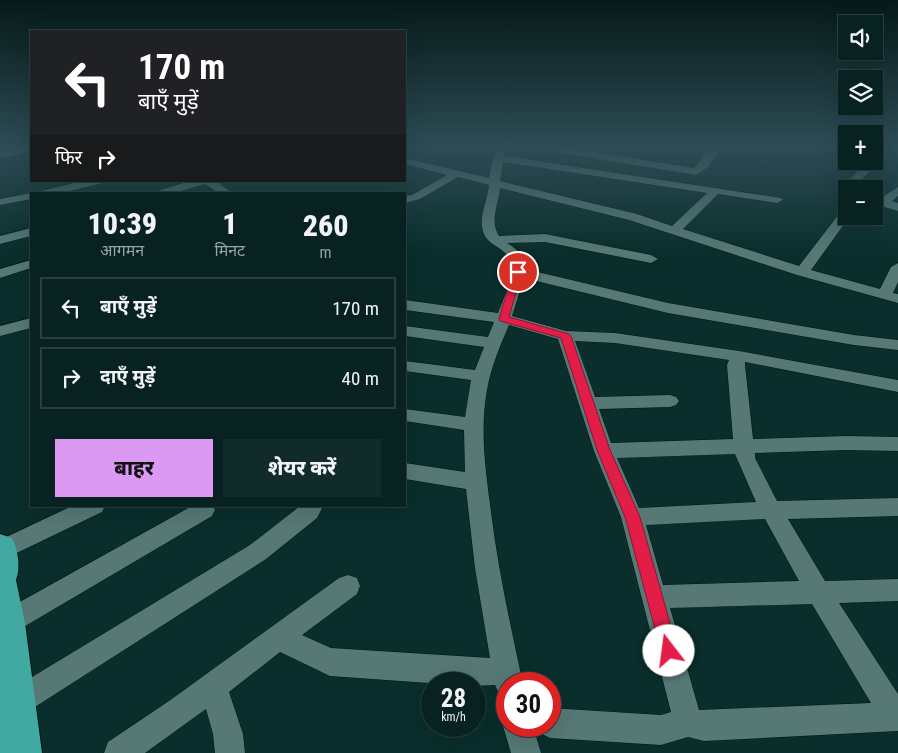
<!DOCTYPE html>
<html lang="hi">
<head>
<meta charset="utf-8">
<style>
  :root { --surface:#082221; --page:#112a2a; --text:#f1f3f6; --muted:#98a4a5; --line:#293f3f; --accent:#dc99f4 }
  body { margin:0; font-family:"Roboto Condensed","Noto Sans Devanagari",sans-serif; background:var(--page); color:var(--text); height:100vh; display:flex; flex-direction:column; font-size:19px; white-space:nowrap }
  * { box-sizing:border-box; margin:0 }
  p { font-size:16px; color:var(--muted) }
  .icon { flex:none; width:28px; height:28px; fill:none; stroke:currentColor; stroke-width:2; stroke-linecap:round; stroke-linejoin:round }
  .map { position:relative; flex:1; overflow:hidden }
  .drawer { position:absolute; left:30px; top:192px; width:376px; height:315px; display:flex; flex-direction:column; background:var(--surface); border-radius:0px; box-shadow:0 5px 20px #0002,0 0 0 1px var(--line) }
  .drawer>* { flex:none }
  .top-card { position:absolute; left:30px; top:30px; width:376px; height:152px; border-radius:0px; box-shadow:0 5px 20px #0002,0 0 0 1px var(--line); background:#202124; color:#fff; overflow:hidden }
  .fabs { position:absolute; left:838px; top:15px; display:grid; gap:10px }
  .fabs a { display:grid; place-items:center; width:45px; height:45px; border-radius:0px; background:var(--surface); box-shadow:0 5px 20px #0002,0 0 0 1px var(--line); font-size:25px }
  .speed { position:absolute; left:421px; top:672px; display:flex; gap:10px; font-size:25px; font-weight:700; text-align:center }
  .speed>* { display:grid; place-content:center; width:65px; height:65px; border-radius:50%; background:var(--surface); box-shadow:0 5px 20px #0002,0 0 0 1px var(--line); line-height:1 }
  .speed small { font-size:12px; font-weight:400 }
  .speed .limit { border:8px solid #d22; background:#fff; color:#111 }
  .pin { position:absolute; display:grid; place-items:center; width:42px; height:42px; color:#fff; margin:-21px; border:2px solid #fff; border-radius:50%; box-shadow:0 1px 5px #0007 }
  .me { position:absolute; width:55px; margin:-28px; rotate:345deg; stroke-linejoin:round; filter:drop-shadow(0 0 4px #0008) }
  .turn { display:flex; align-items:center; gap:18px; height:105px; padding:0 25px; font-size:22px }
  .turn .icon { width:65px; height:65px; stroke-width:2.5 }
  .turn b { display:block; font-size:35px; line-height:42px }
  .then { display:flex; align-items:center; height:48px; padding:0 25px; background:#0003; gap:10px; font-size:19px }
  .eta { display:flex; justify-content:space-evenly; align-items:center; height:85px; text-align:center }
  .eta b { font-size:30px; font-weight:800; line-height:35px }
  .button { display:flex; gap:10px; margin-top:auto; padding:10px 25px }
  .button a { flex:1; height:58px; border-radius:0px; background:var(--accent); color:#111; font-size:20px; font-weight:800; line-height:58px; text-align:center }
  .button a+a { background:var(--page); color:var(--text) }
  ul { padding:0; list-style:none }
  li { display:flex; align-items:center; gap:15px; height:62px; margin:0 10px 8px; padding:0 15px; border:2px solid var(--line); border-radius:0px }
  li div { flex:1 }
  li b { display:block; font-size:19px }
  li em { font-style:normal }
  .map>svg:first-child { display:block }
</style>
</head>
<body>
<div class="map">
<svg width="898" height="753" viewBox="0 0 898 753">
  <rect width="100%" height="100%" fill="#0a2e2c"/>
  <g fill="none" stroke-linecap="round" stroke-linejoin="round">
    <defs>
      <g id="minor">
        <path d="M31,146v6l-31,6v-6z"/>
        <path d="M498,146h10l-4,10 277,42 2,2 -6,3 -59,-9 -35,35 116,37 43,-56 4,-1v7h4l-39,54 69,19 11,-22 7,-4v19l-5,11 5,1v9l-101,-28 -168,-55 -129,-32c-1,16 -11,32 -1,48l46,-2 106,21 7,4 -7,4 -106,-21 -38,1c12,7 16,14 18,26l143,34 186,32 44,5v10l-44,-5 -186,-32 -144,-35 -12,38 54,15 49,2 124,18 159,29v12l-153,-30v3l8,74 93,-3 52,1v14l-52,-1 -91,3v5l22,43 121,-3v18l-110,3 37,62 73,-2v22l-59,2 59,91v37l-194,10 -16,-4 -27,8 -111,-7 -10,-5 -3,-7h13v-18l111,7 10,-3 -50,-195 -27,-66 -36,-112 -49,-14c-9,21 -18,42 -22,65 -7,38 -2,76 3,114 7,60 20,120 33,180h-15v13l-9,-3 -4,-9 -20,1v-2h-32l-113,-8 -50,-24 -51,40 14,42 2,19h-30l-2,-19 -7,-25 -61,44h-41l4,-11 61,-41 170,-123 9,-3 9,3 3,8 -3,8 -55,41 29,13 159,10 -15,-90 -9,-79 -61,-10v-16l60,9 -1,-42 -59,-9v-12l60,8 6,-37 -66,-9v-10l70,9 9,-23 -79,-11v-10l83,11 6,-15 -89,-12v-10l93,13c5,-13 21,-45 9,-58 -9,-11 -22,-10 -25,-28 -2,-14 6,-28 7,-42l-31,-8 -38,22 -15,4v-7l7,-1 35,-20 -42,-11v-6l84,20 3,-16zM503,162l204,31 -35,33 -35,-12 -137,-33zM575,341l40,2 114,17 -2,5 6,74 -122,4 -12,-34 71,-2 6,-2 3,-4 -3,-4 -6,-2 -75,2zM735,454l21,48 -117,6 -22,-50zM765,519l34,62 -136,4 -17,-60zM812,604l59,99 -172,7 -29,-102z"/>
        <path d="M532,146h23l139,22 18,-22h10l-15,22 -11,7 -159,-26z"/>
        <path d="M874,159l3,3 -1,2 -23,25h-7v3l-3,-1 -2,-2 2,-2 24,-26h7z"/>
        <path d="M83,181h21l-1,2 -46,11h-21l1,-2z"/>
        <path d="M190,181h26l17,13h-13l-15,-10 -34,10h-18l1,-2z"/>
        <path d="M898,187v9l-6,5 6,2v8l-24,-7v-7l7,1z"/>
        <path d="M31,193l4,1h-4v5l-31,6v-6z"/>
        <path d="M31,228v8l-31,8v-8z"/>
        <path d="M31,260v8l-31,10v-9z"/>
        <path d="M31,318v10l-31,8v-10z"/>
        <path d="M72,506h33l-3,6 -102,49v-21z"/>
        <path d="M192,506h21l2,4 -3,6 -197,116 -9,3 -6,-2v-20z"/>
        <path d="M300,506h23l-6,12 -51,41 -242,155 -10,4 -10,-4 -4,-9 4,-11 246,-149z"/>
        <path d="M508,716v10h25l8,27h-30l-8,-27z"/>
      </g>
      <path id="highway" d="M0,534l12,4c6,12 9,29 4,42l9,43 17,130h-42z"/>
    </defs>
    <use href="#minor" stroke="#001514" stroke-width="1"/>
    <use href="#highway" stroke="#001514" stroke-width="2"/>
    <use href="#minor" fill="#567976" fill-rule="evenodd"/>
    <use href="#highway" fill="#42a8a2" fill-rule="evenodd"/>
  </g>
  <linearGradient id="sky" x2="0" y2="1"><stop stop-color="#061918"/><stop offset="0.58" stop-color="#2d4c56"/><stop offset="1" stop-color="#2d4c56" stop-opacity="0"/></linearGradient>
  <rect width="898" height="252" fill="url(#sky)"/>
  <path fill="#e11d48" stroke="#92132f" d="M518,269l4,3 -13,45 60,17 2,2 39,114 30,67 38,134 -3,6 -6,2 -6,-2 -2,-6 -36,-134 -28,-67 -36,-112 -61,-17 -1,-2 14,-47z"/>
</svg>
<div class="fabs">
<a><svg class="icon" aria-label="sound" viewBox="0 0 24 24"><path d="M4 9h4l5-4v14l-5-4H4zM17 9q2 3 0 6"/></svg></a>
<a><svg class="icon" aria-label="layers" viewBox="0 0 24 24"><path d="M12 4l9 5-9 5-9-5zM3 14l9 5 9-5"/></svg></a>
<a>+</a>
<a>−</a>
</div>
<div class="speed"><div>28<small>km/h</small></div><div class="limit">30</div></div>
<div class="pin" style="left:518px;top:272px;background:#d93025"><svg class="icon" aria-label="arrive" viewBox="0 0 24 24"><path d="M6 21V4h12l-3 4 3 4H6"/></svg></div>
<svg class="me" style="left:669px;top:651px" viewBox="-20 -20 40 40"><circle r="19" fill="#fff"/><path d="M0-13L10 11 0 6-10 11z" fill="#e11d48"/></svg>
<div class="top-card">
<div class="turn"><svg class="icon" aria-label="left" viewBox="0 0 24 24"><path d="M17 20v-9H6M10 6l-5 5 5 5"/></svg><div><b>170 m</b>बाएँ मुड़ें</div></div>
<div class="then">फिर<svg class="icon" aria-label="right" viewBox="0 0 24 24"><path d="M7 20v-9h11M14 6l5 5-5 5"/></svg></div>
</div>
<section class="drawer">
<div class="eta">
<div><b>10:39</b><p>आगमन</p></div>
<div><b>1</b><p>मिनट</p></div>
<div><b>260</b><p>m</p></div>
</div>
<ul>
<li><svg class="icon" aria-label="left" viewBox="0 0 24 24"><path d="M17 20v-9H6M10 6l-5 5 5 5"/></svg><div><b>बाएँ मुड़ें</b></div><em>170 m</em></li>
<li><svg class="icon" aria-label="right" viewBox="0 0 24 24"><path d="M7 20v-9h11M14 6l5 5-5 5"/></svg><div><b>दाएँ मुड़ें</b></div><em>40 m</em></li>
</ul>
<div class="button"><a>बाहर</a><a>शेयर करें</a></div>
</section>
</div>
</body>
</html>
